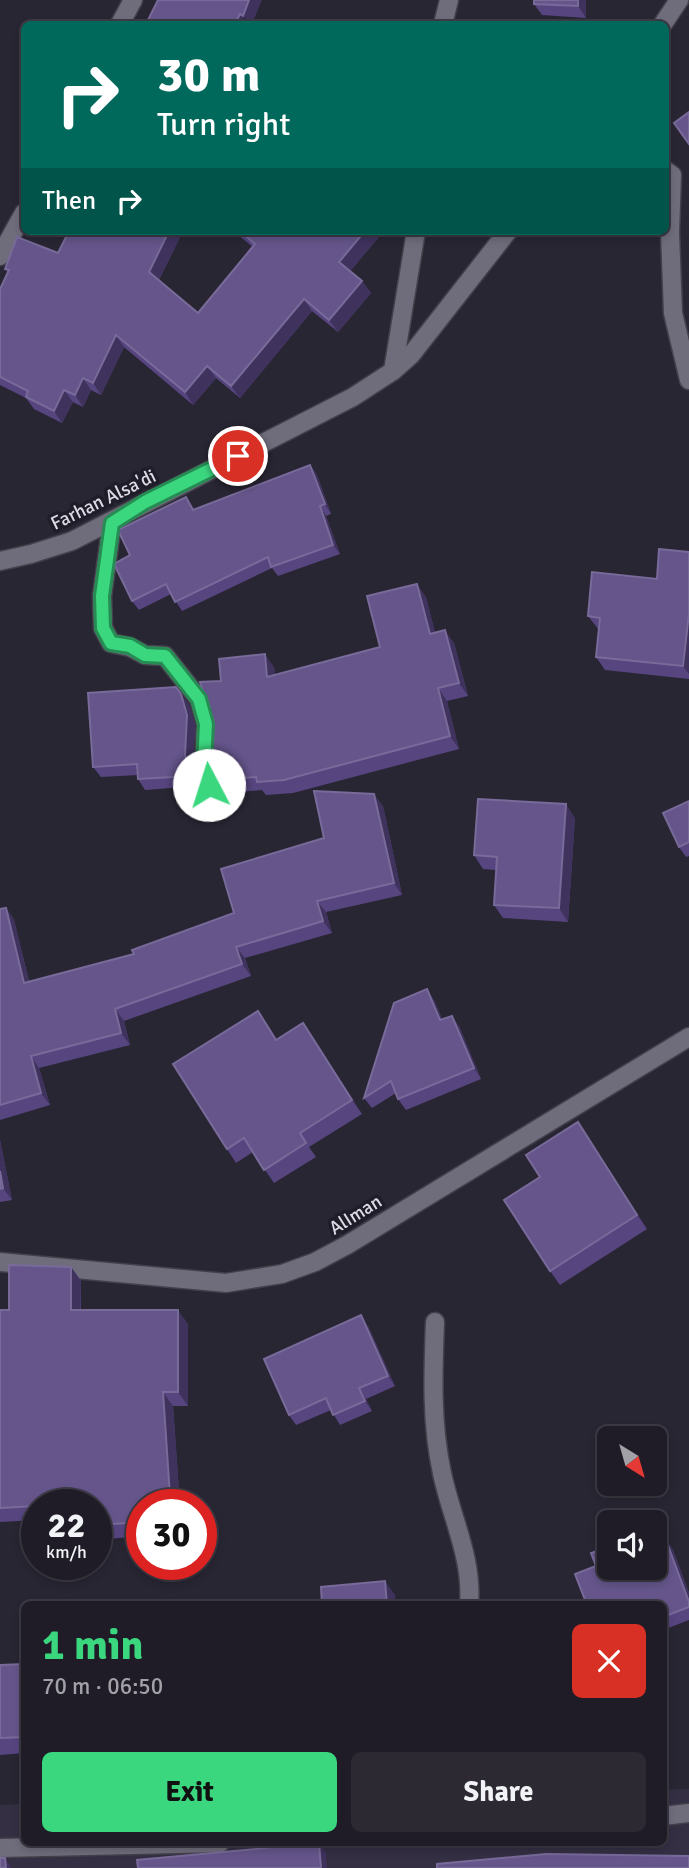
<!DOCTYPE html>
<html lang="en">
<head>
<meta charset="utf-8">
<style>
  :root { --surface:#1f1c27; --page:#2c2933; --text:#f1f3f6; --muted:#a1a1a7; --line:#3c3a44; --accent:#3bd77f }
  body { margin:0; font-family:Signika,sans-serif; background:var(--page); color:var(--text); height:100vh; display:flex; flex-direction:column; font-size:26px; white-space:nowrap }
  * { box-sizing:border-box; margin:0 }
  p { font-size:23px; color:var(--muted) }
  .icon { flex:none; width:38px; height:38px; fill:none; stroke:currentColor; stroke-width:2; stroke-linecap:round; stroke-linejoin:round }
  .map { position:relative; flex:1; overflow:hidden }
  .side { position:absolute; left:21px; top:1601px; width:646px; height:245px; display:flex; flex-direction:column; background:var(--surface); border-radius:10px; box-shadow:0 4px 10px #0003,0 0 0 2px var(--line) }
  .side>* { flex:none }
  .top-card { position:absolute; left:21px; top:21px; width:648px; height:214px; border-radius:10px; box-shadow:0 4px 10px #0003,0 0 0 2px var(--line); background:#00695c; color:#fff; overflow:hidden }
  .needle { width:46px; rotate:143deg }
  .buttons { position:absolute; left:597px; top:1426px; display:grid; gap:14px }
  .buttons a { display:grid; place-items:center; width:70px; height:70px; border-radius:10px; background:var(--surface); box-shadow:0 4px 10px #0003,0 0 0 2px var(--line); font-size:35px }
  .speed { position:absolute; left:21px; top:1489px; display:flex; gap:14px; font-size:35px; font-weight:700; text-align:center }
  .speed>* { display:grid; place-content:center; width:91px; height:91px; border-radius:50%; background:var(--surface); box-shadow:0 4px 10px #0003,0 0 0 2px var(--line); line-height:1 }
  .speed small { font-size:18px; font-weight:400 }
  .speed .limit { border:10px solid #d22; background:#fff; color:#111 }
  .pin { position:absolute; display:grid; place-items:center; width:60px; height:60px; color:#fff; margin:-30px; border:4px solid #fff; border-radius:50%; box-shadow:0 2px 7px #0007 }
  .me { position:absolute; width:77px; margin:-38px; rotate:355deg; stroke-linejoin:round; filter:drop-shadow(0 0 5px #0008) }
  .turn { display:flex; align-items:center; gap:24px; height:147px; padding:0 21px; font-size:32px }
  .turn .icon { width:91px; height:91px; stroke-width:2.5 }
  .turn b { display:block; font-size:49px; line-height:60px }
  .then { display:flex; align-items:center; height:66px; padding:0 21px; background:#0003; gap:14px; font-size:26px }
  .round { display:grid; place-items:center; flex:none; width:74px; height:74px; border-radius:10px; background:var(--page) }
  .overview { display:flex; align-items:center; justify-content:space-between; height:119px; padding:0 21px }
  h1 { font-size:42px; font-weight:700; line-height:52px; color:var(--accent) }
  .primary-button { display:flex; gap:14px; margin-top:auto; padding:14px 21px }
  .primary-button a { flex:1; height:80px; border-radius:10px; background:var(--accent); color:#111; font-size:28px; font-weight:700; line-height:80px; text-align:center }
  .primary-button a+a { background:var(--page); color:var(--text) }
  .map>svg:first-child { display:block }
</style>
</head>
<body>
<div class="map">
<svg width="689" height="1868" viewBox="0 0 689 1868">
  <rect width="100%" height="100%" fill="#292634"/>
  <path fill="#342f43" d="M689,1789v79h-689v-63l24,-1v39h639v-53z"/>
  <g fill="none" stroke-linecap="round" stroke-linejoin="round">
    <defs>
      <g id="street">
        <path d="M120,24l13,-24"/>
        <path d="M443,24l6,-24"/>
        <path d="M663,24l16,-24"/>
        <path d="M665,170l7,5 -2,57 3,81 16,67"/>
        <path d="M0,256l24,-43"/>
        <path d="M393,371l23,-140"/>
        <path d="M112,523l-10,73 1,32 8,15 19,4 15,8 20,1 34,43 7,25 -2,41 6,20"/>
        <path d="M0,561l31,-7 41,-13 281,-144 40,-26 18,-16 97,-124"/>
        <path d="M0,1262l226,21 56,-9 33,-12 32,-17 342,-208"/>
        <path d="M435,1322c-2,51 -4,101 7,151 9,44 31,85 27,132"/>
        <path d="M663,1816l26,-3"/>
        <path d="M0,1848l220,-5"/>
      </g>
    </defs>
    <use href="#street" stroke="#43404b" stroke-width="21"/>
    <use href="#street" stroke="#6f6c7c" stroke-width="18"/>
  </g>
  <g fill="#574580">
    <path d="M534,0h52v18l-44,-3 -8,-11z"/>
    <path d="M183,231l-24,49 39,33 55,-66 -20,-16h151l-34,40 12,10 9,12 -33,39 -26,-21 -72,87 -24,-20 -23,27 -69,-58 -23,48 -10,-5 -8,17 -10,-5 -11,21 -28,-14 -8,-11 -26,-13v-96l8,-17 -3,-3 53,-16z"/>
    <path d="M310,465l7,10 14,39 -5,2 14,38 -62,22 -6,-8 -90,43 -11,-17 -32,16 -7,-9 -2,-46 56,-58 8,12z"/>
    <path d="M689,552v127l-84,-9 -9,-13 3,-27 -11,-14 69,-37z"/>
    <path d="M426,597l9,36 19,10 14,53 -21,5 12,48 -166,44 -27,2 -4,-5 -23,2 -6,-9 -12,1 -9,-13 9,-90 53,-14 1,8 105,-28z"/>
    <path d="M189,704l6,21 -2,40 5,21 -53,4 -7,-11v-4l-37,2 -8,-10z"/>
    <path d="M689,801v55l-3,1 -7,-10z"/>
    <path d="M383,806l19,89 -76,17 6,21 -87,25 6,18 -127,45 6,24 -91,23 11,37 -50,15v-213v2l6,-1 8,12 15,61 105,-27 100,-41 90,-75z"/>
    <path d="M575,818l-7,104 -65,-4 -9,-13 2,-35 -13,-1 -9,-14z"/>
    <path d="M434,1000l8,19 17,7 22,53 -75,31 -8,-11 -2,-6 -24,15 -8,-10z"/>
    <path d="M303,1023l59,91 -53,33 7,10 -42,26 -21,-31 -17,11 -9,-14 40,-125 10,16z"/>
    <path d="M587,1136l60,93 -87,56 -10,-14 -10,-94z"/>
    <path d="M0,1140l12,60 -12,2z"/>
    <path d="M71,1267l10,14v29l107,14v82h-15l7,99h-38v31l-46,4v-35h-59v15l-37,2v-212h9z"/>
    <path d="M368,1326l27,60 -29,13 6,12 -32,14 -9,-15 -35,15 -7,-10z"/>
    <path d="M666,1540l7,10 16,43v27l-26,10v-25l-54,-37z"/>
    <path d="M24,1664v89l-24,2v-90z"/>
  </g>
  <g fill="#3f325d">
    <path d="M249,0h13l-10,24h-3l-6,-8z"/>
    <path d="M578,0h8v18l-8,-12z"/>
    <path d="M240,14l8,10h-13z"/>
    <path d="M169,231h14l-26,53 -8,-12z"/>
    <path d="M365,231h19l-36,43 -9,-12z"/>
    <path d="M362,281l9,12 -33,39 -9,-12z"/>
    <path d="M304,299l8,12 -72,87 -9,-12z"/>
    <path d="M116,335l8,12 -23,48 -8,-12z"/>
    <path d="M207,366l9,12 -23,27 -8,-13z"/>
    <path d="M83,378l8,12 -8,17 -8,-12z"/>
    <path d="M64,390l9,12 -11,21 -8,-12z"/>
    <path d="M310,465l7,10 14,39 -6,-10z"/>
    <path d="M320,506l6,10 14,38 -7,-9z"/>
    <path d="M417,584l9,13 13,51 -9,-14z"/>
    <path d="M689,613v61l-6,-8z"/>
    <path d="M445,630l9,13 14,53 -9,-13z"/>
    <path d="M265,654l9,13 3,23 -10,-13z"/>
    <path d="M438,688l9,13 12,48 -9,-13z"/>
    <path d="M181,694l8,10 6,21 -2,40 5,21 -7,-10 -6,-21z"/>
    <path d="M374,794l9,12 19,89 -8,-12z"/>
    <path d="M566,804l9,14 -7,104 -9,-14z"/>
    <path d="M317,901l9,11 6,21 -9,-12z"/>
    <path d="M6,908l8,12 18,75 -8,-12z"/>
    <path d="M236,947l9,11 6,18 -9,-12z"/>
    <path d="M427,989l7,11 13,31 -7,-11z"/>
    <path d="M115,1009l9,12 6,24 -9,-12z"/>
    <path d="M452,1016l7,10 22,53 -7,-11z"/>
    <path d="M303,1023l10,14 49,77 -10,-14z"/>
    <path d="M31,1056l8,12 11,37 -9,-12z"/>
    <path d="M578,1122l9,14 60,93 -10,-14z"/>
    <path d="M0,1140l12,60 -9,-12 -3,-17z"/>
    <path d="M71,1267l10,14 -1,43 -9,-14z"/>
    <path d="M178,1310l10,14v82l-10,-14z"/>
    <path d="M361,1315l7,11 27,60 -7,-10z"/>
    <path d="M359,1388l7,11 6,12 -7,-10z"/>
    <path d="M163,1392l10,14 7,99h-3l-7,-9z"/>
    <path d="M666,1540l7,10 16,43v9z"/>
    <path d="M385,1581l10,14 1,10h-9z"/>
    <path d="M319,1843l7,10 1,15h-6z"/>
    <path d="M5,1858l7,10h-6z"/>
  </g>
  <g fill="#65558b" stroke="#786a99" stroke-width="2">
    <path d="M158,0h91l-6,16 -3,-2 -5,10h-89z"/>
    <path d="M534,0h44v6l-44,-2z"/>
    <path d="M689,112v32l-15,-21z"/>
    <path d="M69,231h100l-20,41 49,41 57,-69 -15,-13h125l-26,31 23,19 -33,39 -25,-21 -73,87 -24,-20 -22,26 -69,-57 -23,48 -10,-5 -8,17 -11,-5 -10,21 -28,-14 2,-6 -28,-14v-88l9,-19 -4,-1 12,-32 41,16z"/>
    <path d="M310,465l15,39 -5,2 13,39 -62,22 -3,-10 -93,45 -9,-18 -34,17 -18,-37 16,-9 -12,-25 68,-33 7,13z"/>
    <path d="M659,549l30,3v61l-6,53 -87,-9 4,-39 -12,-2 4,-44 65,7z"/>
    <path d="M417,584l13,50 15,-4 14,53 -21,5 12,48 -166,44 -27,2 -1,-5 -26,2 -1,-9 -17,1 -6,-20 2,-43 -8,-26 21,-1 -2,-22 46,-5 2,23 113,-30 -13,-51z"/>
    <path d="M176,687l5,7 6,21 -2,40 6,21 -53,3 -1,-15 -44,3 -5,-74z"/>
    <path d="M314,791l60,3 20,89 -77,18 6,20 -87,26 6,17 -127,45 6,24 -90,23 10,37 -41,12v-196l6,-1 18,75 110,-29 -2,-4 102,-37 -13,-44 103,-31z"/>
    <path d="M478,799l88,5 -7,104 -65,-3 3,-48 -23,-2z"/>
    <path d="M689,801v41l-10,5 -16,-34z"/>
    <path d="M427,989l13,31 12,-4 22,52 -76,31 -7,-18 -27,17 30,-95z"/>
    <path d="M258,1011l18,29 27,-17 49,77 -52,33 6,10 -42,27 -20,-32 -17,11 -54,-85z"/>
    <path d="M578,1122l59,93 -87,56 -46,-71 36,-23 -14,-22z"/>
    <path d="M0,1171l3,17 -3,1z"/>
    <path d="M9,1265l62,2v43h107v82h-15l7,104 -18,2v7h-10v17l-46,3v-20h-21l-1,-1 -74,4v-198h9z"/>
    <path d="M361,1315l27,61 -29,12 6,13 -32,14 -7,-17 -37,17 -25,-56z"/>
    <path d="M666,1540l23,62v5l-26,10v-12h-76l-12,-31 21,-8 -5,-13 18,-6v21h45v-23z"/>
    <path d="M385,1581l2,24h-65l-1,-18z"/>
    <path d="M24,1664v73l-24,1v-73z"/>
    <path d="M319,1843l2,25h-183l-1,-8z"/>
    <path d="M546,1854l143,2v12h-252v-4z"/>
    <path d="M0,1858h5l1,10h-6z"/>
  </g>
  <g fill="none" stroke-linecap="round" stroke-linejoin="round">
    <defs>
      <path id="route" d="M209,785l-5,-20 2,-41 -7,-25 -34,-43 -20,-1 -15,-9 -19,-3 -8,-15 -1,-32 10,-73 33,-21 93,-46"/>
    </defs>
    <use href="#route" stroke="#268c53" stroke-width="18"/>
    <use href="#route" stroke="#3bd77f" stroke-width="12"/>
  </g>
  <g text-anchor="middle" stroke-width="7" stroke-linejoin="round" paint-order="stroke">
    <g font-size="19" fill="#dddbe4" stroke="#201d2a">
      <text transform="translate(103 499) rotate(-26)" y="7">Farhan Alsa'di</text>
      <text transform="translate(355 1214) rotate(-32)" y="7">AlIman</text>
    </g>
  </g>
</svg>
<div class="buttons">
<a><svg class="needle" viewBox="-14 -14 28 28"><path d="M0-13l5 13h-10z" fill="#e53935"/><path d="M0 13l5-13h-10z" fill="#a1a1a7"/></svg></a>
<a><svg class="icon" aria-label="sound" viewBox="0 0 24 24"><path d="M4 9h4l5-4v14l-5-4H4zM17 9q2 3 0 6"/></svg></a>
</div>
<div class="speed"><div>22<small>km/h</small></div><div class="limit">30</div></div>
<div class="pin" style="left:238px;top:456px;background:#d93025"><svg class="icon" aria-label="arrive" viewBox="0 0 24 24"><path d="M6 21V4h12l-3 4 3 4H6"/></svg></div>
<svg class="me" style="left:209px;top:785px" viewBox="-20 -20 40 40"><circle r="19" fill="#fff"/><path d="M0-13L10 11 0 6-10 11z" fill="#3bd77f"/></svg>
<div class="top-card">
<div class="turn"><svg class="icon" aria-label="right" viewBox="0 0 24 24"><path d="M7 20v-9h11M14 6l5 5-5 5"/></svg><div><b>30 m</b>Turn right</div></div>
<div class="then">Then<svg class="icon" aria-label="right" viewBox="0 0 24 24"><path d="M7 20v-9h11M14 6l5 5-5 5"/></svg></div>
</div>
<section class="side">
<div class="overview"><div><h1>1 min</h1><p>70 m · 06:50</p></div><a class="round" style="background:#d93025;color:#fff"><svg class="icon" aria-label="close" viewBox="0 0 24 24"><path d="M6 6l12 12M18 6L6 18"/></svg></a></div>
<div class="primary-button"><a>Exit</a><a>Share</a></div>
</section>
</div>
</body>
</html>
